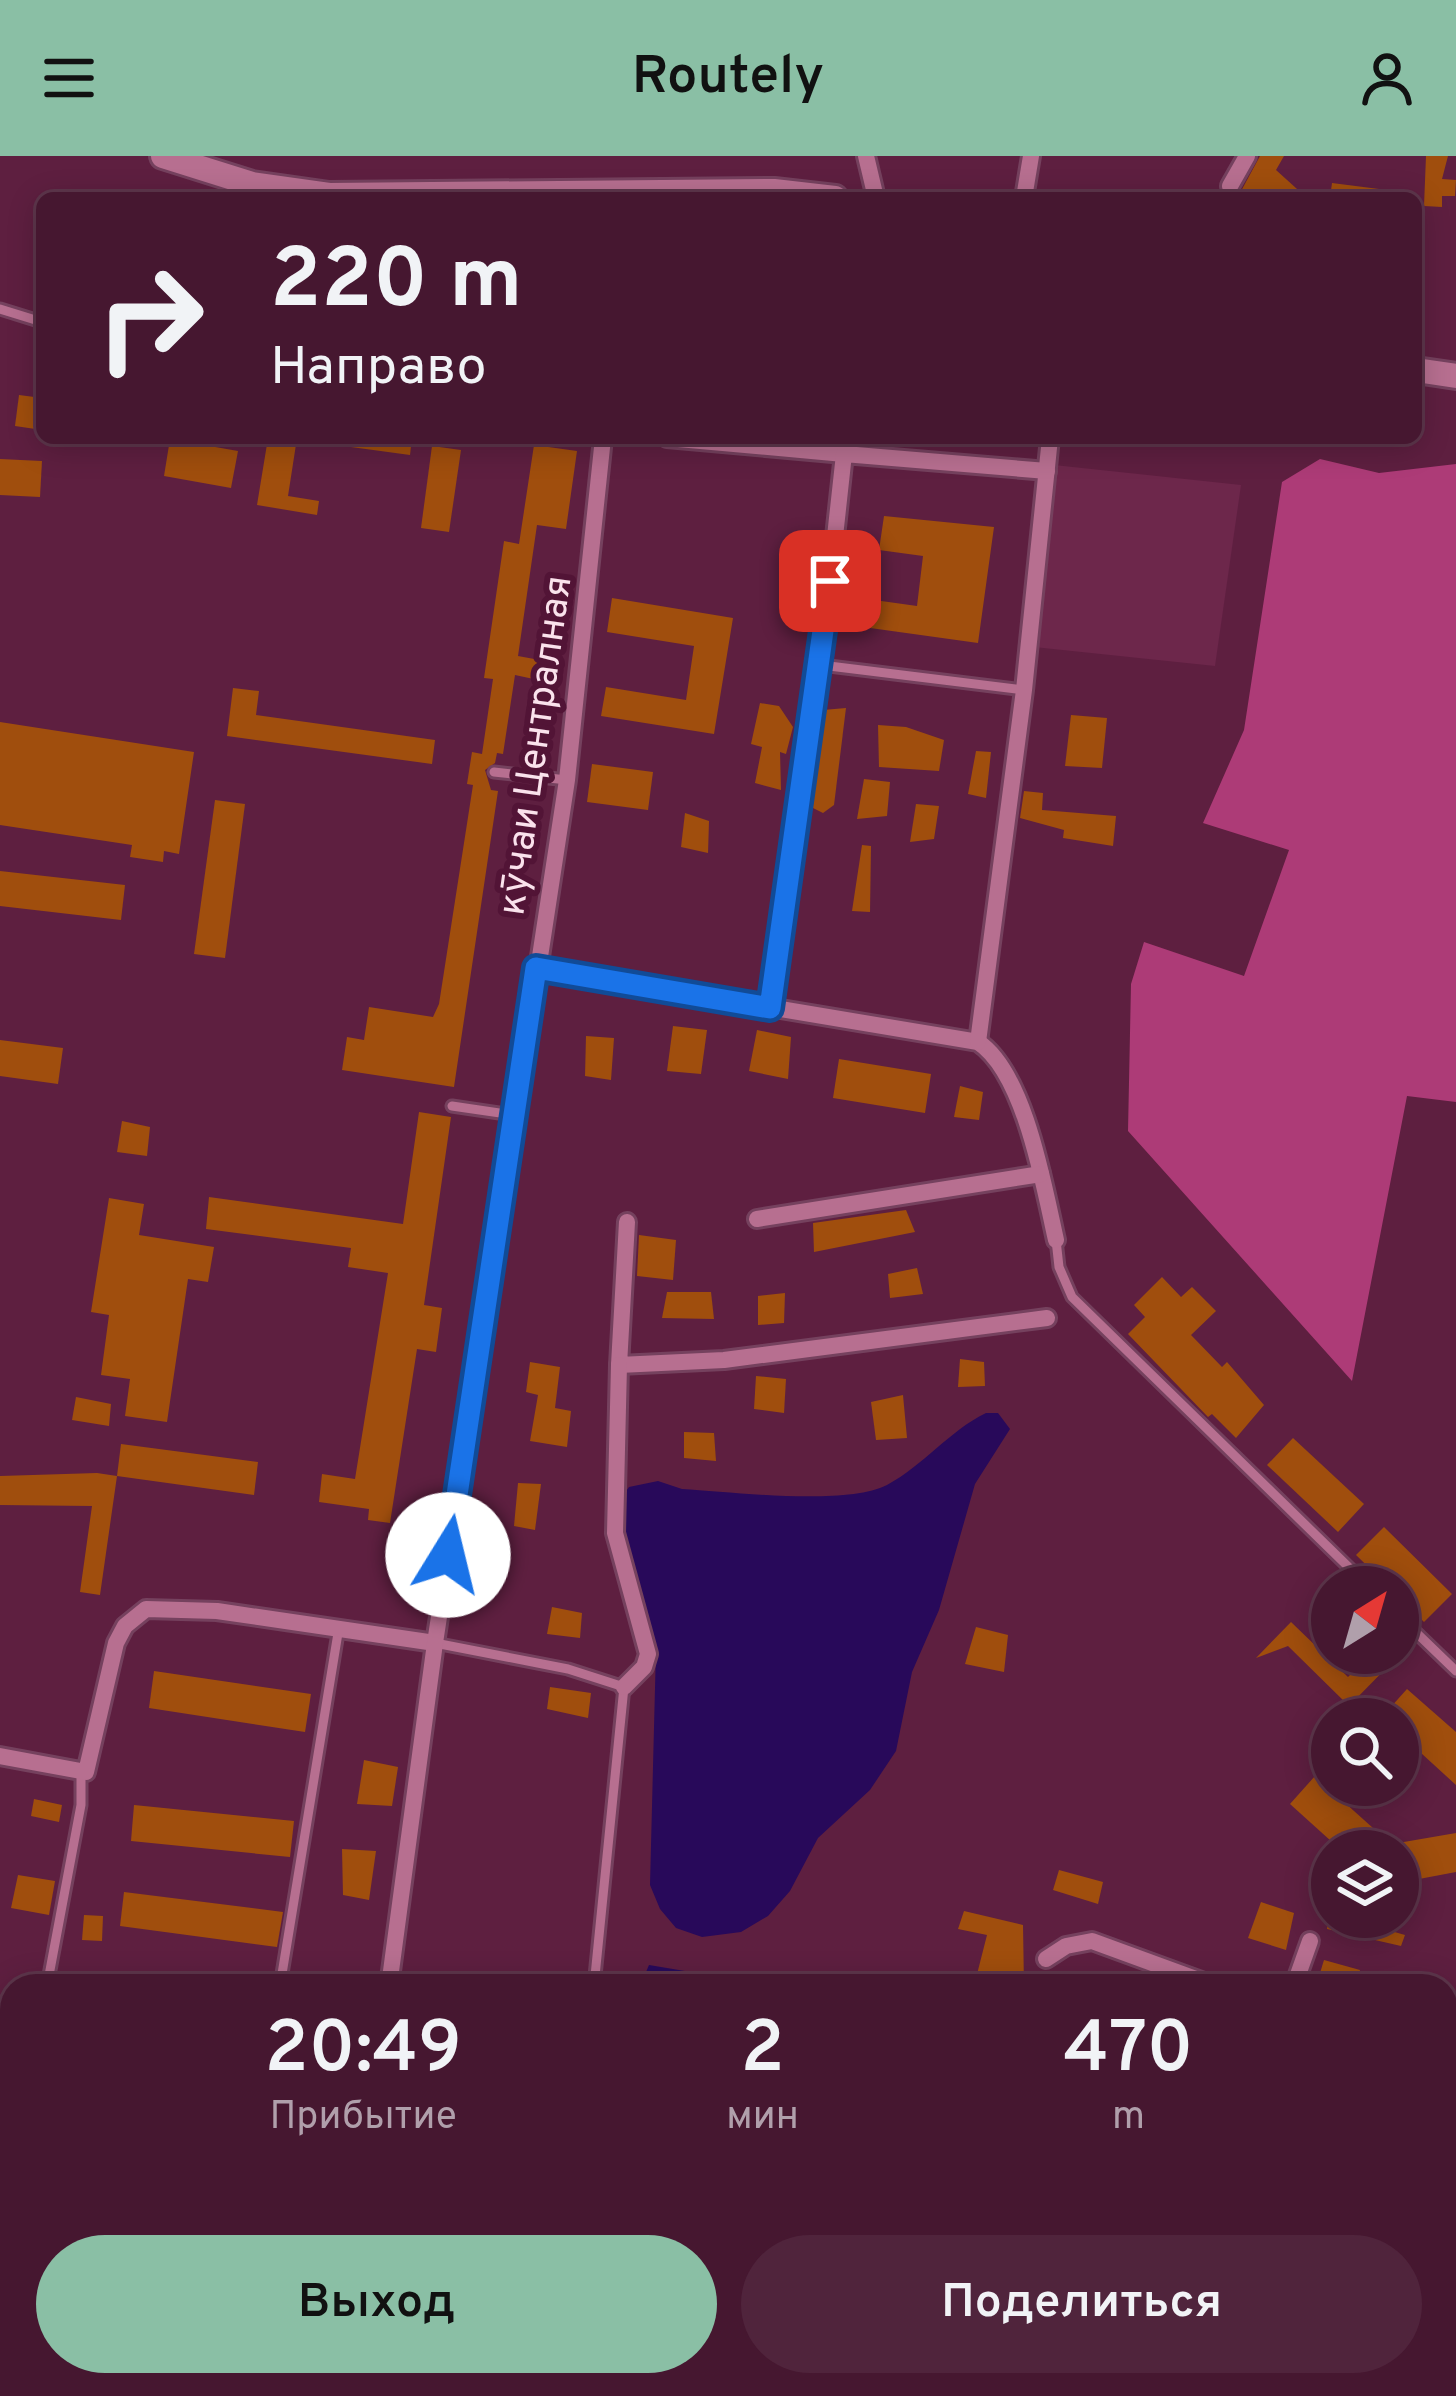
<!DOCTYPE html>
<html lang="ru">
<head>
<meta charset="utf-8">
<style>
  :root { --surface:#461730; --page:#50243c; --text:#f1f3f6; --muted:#b09fab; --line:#5e364c; --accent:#8abfa5 }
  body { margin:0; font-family:Overpass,sans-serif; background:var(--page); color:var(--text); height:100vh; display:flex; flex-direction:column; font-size:45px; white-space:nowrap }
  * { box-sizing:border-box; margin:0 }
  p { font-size:39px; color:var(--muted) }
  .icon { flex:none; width:66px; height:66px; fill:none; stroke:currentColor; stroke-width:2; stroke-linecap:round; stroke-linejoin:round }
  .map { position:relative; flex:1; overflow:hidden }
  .side { position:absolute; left:0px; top:1818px; width:1458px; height:423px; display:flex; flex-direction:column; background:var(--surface); border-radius:36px 36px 0 0; box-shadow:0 6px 30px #0003,0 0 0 3px var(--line) }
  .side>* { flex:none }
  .banner { position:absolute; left:36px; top:36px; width:1386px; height:252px; border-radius:18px; box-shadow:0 6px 30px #0003,0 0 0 3px var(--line); background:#461730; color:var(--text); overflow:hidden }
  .needle { width:78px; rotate:37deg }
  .tools { position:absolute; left:1311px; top:1410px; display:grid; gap:24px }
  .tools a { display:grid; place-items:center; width:108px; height:108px; border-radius:50%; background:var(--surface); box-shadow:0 6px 30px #0003,0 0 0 3px var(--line); font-size:60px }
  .pin { position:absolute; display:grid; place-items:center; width:102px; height:102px; color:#fff; margin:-51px; border-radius:24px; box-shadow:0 6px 18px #0006 }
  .me { position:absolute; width:132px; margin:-66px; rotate:9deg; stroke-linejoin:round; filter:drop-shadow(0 0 9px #0008) }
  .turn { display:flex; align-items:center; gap:42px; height:252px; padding:0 36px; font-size:54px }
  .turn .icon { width:156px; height:156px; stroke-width:2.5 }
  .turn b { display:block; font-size:84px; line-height:102px }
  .eta { display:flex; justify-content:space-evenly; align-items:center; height:204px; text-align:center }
  .eta b { font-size:72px; font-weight:600; line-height:84px }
  .button { display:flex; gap:24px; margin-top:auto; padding:24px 36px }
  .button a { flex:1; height:138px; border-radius:72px; background:var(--accent); color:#111; font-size:48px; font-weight:600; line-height:138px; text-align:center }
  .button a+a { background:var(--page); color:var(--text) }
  header { display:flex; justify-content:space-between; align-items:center; height:156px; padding:0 36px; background:var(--accent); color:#111; font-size:54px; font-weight:600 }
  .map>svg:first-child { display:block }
</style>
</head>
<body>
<header><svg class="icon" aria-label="menu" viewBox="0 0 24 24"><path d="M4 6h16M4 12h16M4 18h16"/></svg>Routely<svg class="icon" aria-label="person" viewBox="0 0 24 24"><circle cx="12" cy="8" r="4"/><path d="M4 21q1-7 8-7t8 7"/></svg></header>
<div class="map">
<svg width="1456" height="2240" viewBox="0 0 1456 2240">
  <rect width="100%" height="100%" fill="#5e1f40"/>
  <path fill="#6d274b" d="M1054,309l187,20 -26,181 -181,-19z"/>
  <path fill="#ad3b77" d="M1320,303l59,14 77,-9v638l-49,-6 -55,285 -224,-250 3,-147 13,-42 100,34 45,-126 -86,-27 41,-93 38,-248z"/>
  <g fill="#28095a">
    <path d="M986,1257h12l12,16 -35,55 -36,126 -27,62 -16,79 -26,39 -52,48 -28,53 -22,25 -27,16 -39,5 -26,-9 -16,-19 -10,-24 6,-236 -41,-143 14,-19 29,-6 24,8c53,3 163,17 205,-4 37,-20 62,-54 99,-72z"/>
    <path d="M649,1809l126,21h-135z"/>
    <path d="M592,2229h232l-1,11h-234z"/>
  </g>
  <g fill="#a04e0d">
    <path d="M1260,0h24l-8,14 31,28h-61l-6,-5z"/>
    <path d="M1426,0h22l-6,23 14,1 -1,16h-13v11l-18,-1z"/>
    <path d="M1332,27l47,6v9h-49z"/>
    <path d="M19,239l23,3v32l-27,-4z"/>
    <path d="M268,282h29l-9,58 31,5 -2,14 -60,-10z"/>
    <path d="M351,282h61l-2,17 -59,-8z"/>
    <path d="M170,283l68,12 -7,37 -67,-12z"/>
    <path d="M534,289l43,6 -11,78 -29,-4 -19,131 38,7 -4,20 -37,-8 -12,79 -6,-1 -2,10 -10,7 6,20 7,1 -44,296 -112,-17 5,-33 17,3 5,-33 64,10 6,-13 34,-219 -6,-1 5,-32 10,2 11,-75 -9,-1 20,-137 15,3z"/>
    <path d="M432,290l29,4 -12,82 -28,-4z"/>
    <path d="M0,303l42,2 -2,36 -40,-2z"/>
    <path d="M884,360l110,11 -16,116 -115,-16 4,-28 50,7 6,-50 -44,-6z"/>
    <path d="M612,442l121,20 -19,116 -113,-18 5,-29 80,13 8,-54 -87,-14z"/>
    <path d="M233,532l26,3 -3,24 179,25 -3,24 -205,-28z"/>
    <path d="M760,547l19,3 14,21 -7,27 -6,-2 1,38 -26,-7 7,-36 -11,-3z"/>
    <path d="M846,552l-12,97 -11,8 -14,-7 14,-96z"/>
    <path d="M1071,559l36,3 -5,50 -37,-2z"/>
    <path d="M0,566l194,30 -15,102 -15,-3 -1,11 -33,-5 2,-12 -132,-20z"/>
    <path d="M878,569l28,2 38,13 -5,31 -60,-4z"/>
    <path d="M976,595l15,1 -5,46 -18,-4z"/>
    <path d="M592,608l61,8 -5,38 -61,-8z"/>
    <path d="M864,623l26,3 -3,34 -30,3z"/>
    <path d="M1024,635l19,2 -1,17 74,6 -3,30 -50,-8 1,-8 -44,-12z"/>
    <path d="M215,644l30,4 -20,154 -31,-4z"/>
    <path d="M916,648l23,2 -5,33 -24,3z"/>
    <path d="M685,657l24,8 -1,32 -27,-6z"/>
    <path d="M862,689l9,1 -1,66 -18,-1z"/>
    <path d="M0,715l125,14 -4,35 -121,-14z"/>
    <path d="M673,870l34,4 -6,44 -34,-3z"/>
    <path d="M757,874l34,7 -3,42 -39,-8z"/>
    <path d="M586,880l28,2 -3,42 -26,-4z"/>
    <path d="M0,884l63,8 -5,36 -58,-8z"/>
    <path d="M839,903l92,15 -6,39 -92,-15z"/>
    <path d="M960,930l23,6 -4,28 -25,-3z"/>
    <path d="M419,956l32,5 -27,188 18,3 -6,44 -19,-3 -27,174 -22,-3 1,-11 -50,-7 3,-28 33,5 33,-206 -40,-6 3,-19 -145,-19 3,-32 194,27z"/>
    <path d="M122,965l28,6 -3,29 -30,-4z"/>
    <path d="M109,1042l35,6 -5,31 75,12 -6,35 -20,-3 -21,143 -42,-6 5,-37 -29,-4 8,-60 -18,-3z"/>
    <path d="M906,1054l9,22 -101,20 -1,-29z"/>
    <path d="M639,1079l37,5 -3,40 -36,-4z"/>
    <path d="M917,1112l6,26 -33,4 -2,-24z"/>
    <path d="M1162,1121l19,20 11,-10 24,24 -25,24 31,32 5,-5 37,43 -28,33 -24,-24 -4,3 -80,-83 17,-17 -11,-12z"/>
    <path d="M667,1136h44l3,27 -52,-1z"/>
    <path d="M785,1137l-1,30 -26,2v-29z"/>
    <path d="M960,1203l24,3 1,24 -27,1z"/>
    <path d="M530,1206l30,5 -5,41 16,3 -4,36 -37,-6 8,-46 -12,-3z"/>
    <path d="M756,1220l30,3 -2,34 -30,-4z"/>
    <path d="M903,1239l4,43 -31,2 -5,-38z"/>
    <path d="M76,1241l35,7 -2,22 -37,-6z"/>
    <path d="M684,1276l30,1 2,28 -32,-3z"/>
    <path d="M1293,1282l71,66 -26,28 -71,-67z"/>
    <path d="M121,1288l137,18 -4,33 -137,-19z"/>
    <path d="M97,1317l20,3 -17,119 -20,-3 12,-86 -92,-1v-29z"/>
    <path d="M518,1327l23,1 -6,46 -21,-4z"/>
    <path d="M1384,1371l68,67 -28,28 -26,-26v-9h-9l-33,-32z"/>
    <path d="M552,1451l30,6 -2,25 -33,-4z"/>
    <path d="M1291,1466l57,55 24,-24h29l-52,53 -61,-60 -32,12z"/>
    <path d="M976,1471l32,8 -4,37 -39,-8z"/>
    <path d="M154,1515l157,23 -6,38 -156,-24z"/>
    <path d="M550,1531l41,6 -3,25 -41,-9z"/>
    <path d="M1407,1533l49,43v53l-58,-53v-13h-18z"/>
    <path d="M364,1604l34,7 -6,39 -35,-2z"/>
    <path d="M1315,1620l68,61 -12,14h-29l-52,-47z"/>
    <path d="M34,1643l28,6 -3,17 -28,-6z"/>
    <path d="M134,1649l160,16 -4,36 -159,-16z"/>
    <path d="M1456,1677v39l-58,11v-40z"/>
    <path d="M342,1693l34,2 -7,49 -26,-5z"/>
    <path d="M1059,1714l44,12 -5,22 -45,-14z"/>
    <path d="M18,1719l37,6 -6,34 -38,-7z"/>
    <path d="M124,1736l159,20 -6,35 -157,-21z"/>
    <path d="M1261,1746l33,11 -8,37 -38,-12z"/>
    <path d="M964,1755l59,14 1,61h-50l13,-51 -29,-6z"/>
    <path d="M1329,1757l76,22 -4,11 -74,-17z"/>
    <path d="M84,1759l19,1 -1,25 -20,-1z"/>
    <path d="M1324,1804l36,10 -4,16h-40z"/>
  </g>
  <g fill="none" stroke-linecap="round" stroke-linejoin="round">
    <defs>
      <g id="lane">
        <path d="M0,153l42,13"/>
        <path d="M494,616l73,8"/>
        <path d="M770,852l51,-343 203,25"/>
        <path d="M452,950l61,9"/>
        <path d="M1056,1084l3,27 13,30 297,290"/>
        <path d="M1398,1459l58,56"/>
        <path d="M435,1487l133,26 56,18 -30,299"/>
        <path d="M47,1830l34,-181v-30"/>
        <path d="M280,1830l59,-359"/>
        <path d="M8,2036l4,-21"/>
      </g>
      <g id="street">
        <path d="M866,0l10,42"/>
        <path d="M1230,30l17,-30"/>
        <path d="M1024,42l7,-42"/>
        <path d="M667,282l177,16"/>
        <path d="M821,509l23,-211 203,17"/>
        <path d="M535,812l443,74c47,31 66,145 78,198"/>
        <path d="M978,886l46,-352 26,-252"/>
        <path d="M757,1063l284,-45"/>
        <path d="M627,1066l-8,143 105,-5 323,-42"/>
        <path d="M619,1209l-4,168 33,121 -4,13 -20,20"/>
        <path d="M0,1600l86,16 30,-129 9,-17 21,-17 71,2 218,32"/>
        <path d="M1046,1803l20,-13 26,-5 123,45"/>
        <path d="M389,1830l46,-343 132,-863 36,-342"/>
        <path d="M1294,1830l16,-45"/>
        <path d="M1446,2083l10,-40"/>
        <path d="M327,2240l1,-11"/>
        <path d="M1174,2240l3,-11"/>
        <path d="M1406,2240l3,-11"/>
      </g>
      <g id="secondary">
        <path d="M163,0l89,28 77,11 445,-4 61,7"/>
        <path d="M1416,214l40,6"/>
      </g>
    </defs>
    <use href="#lane" stroke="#75415e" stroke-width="15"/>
    <use href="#street" stroke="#75415e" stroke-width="22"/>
    <use href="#secondary" stroke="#75415e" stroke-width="30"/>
    <use href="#lane" stroke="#b76f90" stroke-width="9"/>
    <use href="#street" stroke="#b76f90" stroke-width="16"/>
    <use href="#secondary" stroke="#b76f90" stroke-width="24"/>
  </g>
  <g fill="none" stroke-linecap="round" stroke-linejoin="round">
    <defs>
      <path id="route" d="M448,1399l88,-587 234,40 60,-427"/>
    </defs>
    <use href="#route" stroke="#114b97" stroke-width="30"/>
    <use href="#route" stroke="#1a73e8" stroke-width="21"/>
  </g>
  <g text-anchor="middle" stroke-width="12" stroke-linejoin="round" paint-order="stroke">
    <g font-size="39" fill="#fae2ec" stroke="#521436">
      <text transform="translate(533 589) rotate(-82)" y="14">кӯчаи Централная</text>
    </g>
  </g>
</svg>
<div class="tools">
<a><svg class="needle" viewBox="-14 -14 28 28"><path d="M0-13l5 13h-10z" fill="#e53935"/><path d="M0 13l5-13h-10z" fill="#b09fab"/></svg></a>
<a><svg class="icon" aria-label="search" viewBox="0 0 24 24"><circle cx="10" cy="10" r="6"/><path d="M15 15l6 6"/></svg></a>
<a><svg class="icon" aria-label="layers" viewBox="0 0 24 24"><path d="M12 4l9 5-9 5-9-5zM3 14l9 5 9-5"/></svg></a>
</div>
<div class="pin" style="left:830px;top:425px;background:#d93025"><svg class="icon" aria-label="arrive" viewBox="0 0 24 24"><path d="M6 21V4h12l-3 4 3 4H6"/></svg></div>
<svg class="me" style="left:448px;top:1399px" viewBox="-20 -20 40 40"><circle r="19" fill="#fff"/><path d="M0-13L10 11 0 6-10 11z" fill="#1a73e8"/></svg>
<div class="banner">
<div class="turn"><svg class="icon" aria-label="right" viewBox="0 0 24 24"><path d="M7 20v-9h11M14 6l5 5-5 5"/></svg><div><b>220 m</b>Направо</div></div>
</div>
<section class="side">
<div class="eta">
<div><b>20:49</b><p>Прибытие</p></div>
<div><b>2</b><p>мин</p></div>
<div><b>470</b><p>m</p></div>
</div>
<div class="button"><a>Выход</a><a>Поделиться</a></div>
</section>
</div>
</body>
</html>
